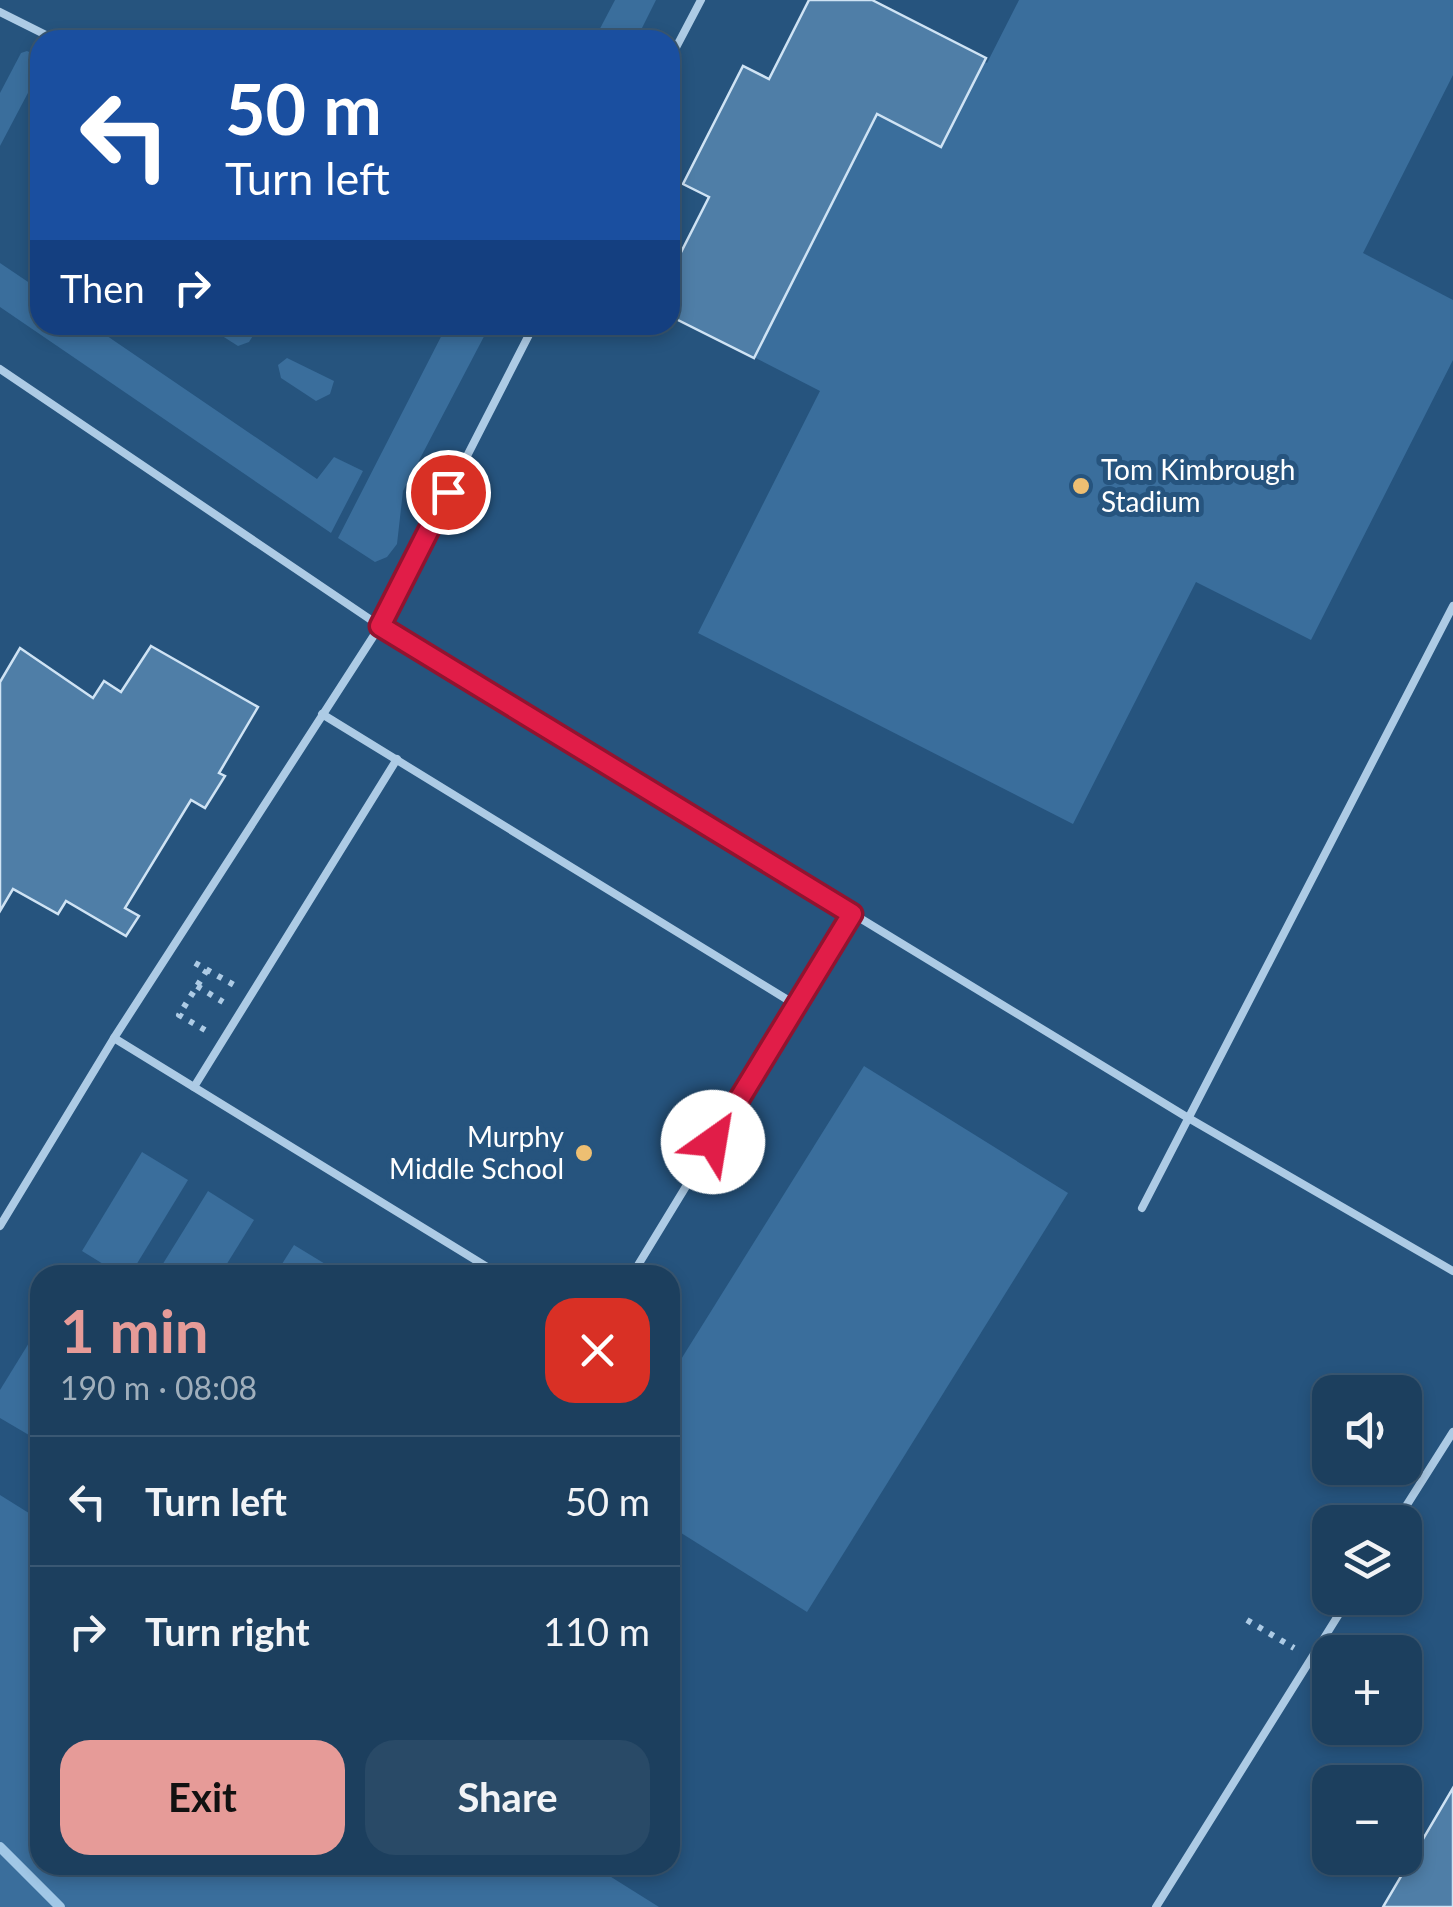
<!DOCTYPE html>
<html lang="en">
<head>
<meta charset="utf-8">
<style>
  :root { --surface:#1c3f5e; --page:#294a67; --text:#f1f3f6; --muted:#a0afbc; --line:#3a5873; --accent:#e69b98 }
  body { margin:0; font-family:Lato,sans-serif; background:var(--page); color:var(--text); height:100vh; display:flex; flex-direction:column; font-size:38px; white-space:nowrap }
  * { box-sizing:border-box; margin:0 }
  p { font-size:32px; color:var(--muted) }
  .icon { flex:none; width:55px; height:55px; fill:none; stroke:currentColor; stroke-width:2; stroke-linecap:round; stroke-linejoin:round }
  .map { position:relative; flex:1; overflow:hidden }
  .panel { position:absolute; left:30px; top:1265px; width:650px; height:610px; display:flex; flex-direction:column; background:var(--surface); border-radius:30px; box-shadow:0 5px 15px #0003,0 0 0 2px var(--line) }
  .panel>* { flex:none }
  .top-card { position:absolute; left:30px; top:30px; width:650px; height:305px; border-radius:30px; box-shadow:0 5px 15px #0003,0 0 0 2px var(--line); background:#1a4fa0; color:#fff; overflow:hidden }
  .controls { position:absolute; left:1312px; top:1375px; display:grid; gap:20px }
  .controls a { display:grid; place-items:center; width:110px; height:110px; border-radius:20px; background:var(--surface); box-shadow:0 5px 15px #0003,0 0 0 2px var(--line); font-size:50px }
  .pin { position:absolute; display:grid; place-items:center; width:85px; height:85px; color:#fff; margin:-42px; border:5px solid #fff; border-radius:50%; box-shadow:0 2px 10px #0007 }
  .me { position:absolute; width:110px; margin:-55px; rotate:32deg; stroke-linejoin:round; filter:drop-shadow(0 0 8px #0008) }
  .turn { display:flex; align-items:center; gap:35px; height:210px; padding:0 30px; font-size:45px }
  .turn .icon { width:130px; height:130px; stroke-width:2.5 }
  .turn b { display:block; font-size:70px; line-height:85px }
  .then { display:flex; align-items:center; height:95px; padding:0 30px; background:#0003; gap:20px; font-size:38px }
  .round { display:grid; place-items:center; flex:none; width:105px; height:105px; border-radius:30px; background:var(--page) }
  .summary { display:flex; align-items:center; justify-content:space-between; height:170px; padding:0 30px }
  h1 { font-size:60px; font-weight:700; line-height:75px; color:var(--accent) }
  .primary-button { display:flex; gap:20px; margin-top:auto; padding:20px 30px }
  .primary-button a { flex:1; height:115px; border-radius:30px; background:var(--accent); color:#111; font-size:40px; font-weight:700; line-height:115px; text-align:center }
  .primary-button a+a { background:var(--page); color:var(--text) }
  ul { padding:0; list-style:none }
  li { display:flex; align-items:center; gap:30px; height:130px; padding:0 30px; border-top:2px solid var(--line) }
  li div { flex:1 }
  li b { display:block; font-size:38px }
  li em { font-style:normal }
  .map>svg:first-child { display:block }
</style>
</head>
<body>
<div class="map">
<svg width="1453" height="1907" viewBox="0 0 1453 1907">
  <rect width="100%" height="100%" fill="#26547e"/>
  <g fill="#3a6e9c">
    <path d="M615,0h41l-20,40h-42z"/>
    <path d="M871,0l116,63 32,-63h434v75l-90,178 90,47v60l-142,280 -115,-58 -123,242 -375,-191 122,-242 -150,-77v-39z"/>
    <path d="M27,51l13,6v13l-40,76v-53l21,-40z"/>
    <path d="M0,263l40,27v35h51l226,154 17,-22 29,14 -32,62 -331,-226z"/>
    <path d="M205,325h50l1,6 -7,11 -11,4z"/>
    <path d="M447,325h43l-87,166 -6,53 -10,13 -12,5 -37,-24z"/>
    <path d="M287,358l47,23 -4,13 -14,7 -35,-23 -3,-13z"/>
    <path d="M864,1066l204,127 -261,419 -137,-86v-149z"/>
    <path d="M142,1152l46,28 -58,95h-9l-39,-24z"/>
    <path d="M208,1191l46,29 -34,55h-64z"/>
    <path d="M294,1245l46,28 -2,2h-63z"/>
    <path d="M40,1325v103l-6,10 -34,-20v-28z"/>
    <path d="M0,1495l40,25v345h552l67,42h-659z"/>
  </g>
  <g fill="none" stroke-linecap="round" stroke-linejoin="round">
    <path stroke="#a1c7e6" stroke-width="10" d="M0,1847l60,60"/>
  </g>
  <g fill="#4f7ea7" stroke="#cfe3f4" stroke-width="2.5">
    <path d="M809,0h63l114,58 -45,89 -64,-33 -123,244 -84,-42v-42l39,-77 -26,-13 60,-118 26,13z"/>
    <path d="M151,646l107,61 -39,66 6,3 -20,32 -14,-8 -66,108 14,8 -13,20 -60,-35 -8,13 -45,-25 -13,22v-229l20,-34 73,50 11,-17 17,11z"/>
    <path d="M1453,1788v119h-70z"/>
  </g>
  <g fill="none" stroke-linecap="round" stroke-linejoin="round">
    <g stroke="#adcbe5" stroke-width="6" stroke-dasharray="5 8" stroke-linecap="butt">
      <path d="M195,963l39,22"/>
      <path d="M197,986l26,16"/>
      <path d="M205,1030l-26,-15 28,-45"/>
      <path d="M1247,1620l47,28"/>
    </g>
    <g stroke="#adcbe5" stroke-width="8">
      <path d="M0,12l56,28"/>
      <path d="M670,59l31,-59"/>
      <path d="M0,369l380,257 805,490 268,155"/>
      <path d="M322,714l474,291"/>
      <path d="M114,1038l386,237"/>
      <path d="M194,1087l203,-328"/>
      <path d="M1142,1208l311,-602"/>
      <path d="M0,1226l114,-188 266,-412 154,-301"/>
      <path d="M632,1275l220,-361"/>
      <path d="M1396,1522l57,-90"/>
      <path d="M1156,1907l193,-309"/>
    </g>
  </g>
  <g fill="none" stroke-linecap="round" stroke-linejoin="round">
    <defs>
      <path id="route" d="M448,492l-68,134 472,288 -139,228"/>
    </defs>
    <use href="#route" stroke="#92132f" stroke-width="25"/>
    <use href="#route" stroke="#e11d48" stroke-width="18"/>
  </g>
  <g fill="#eebf72" stroke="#26547e" stroke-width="4">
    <circle cx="1081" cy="486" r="10"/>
    <circle cx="584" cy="1153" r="10"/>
  </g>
  <g text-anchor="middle" stroke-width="10" stroke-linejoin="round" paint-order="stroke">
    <g font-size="28" fill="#fff" stroke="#26547e" text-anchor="start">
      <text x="1101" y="480">Tom Kimbrough<tspan x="1101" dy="32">Stadium</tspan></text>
      <text x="564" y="1147" text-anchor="end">Murphy<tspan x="564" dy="32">Middle School</tspan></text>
    </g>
  </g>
</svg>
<div class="controls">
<a><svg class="icon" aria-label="sound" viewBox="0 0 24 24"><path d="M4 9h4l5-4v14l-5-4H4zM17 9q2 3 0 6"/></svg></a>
<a><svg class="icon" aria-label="layers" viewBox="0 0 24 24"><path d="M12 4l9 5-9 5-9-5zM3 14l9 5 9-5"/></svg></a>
<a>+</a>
<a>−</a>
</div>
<div class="pin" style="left:448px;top:492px;background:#d93025"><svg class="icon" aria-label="arrive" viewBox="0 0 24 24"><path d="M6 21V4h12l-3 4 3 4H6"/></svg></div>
<svg class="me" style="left:713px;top:1142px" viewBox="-20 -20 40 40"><circle r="19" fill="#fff"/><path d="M0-13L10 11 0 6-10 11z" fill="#e11d48"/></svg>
<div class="top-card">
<div class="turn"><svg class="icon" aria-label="left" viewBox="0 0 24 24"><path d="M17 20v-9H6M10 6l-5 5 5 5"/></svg><div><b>50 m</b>Turn left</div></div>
<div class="then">Then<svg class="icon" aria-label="right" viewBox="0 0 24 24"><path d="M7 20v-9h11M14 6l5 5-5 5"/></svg></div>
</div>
<section class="panel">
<div class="summary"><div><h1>1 min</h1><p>190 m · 08:08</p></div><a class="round" style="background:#d93025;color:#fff"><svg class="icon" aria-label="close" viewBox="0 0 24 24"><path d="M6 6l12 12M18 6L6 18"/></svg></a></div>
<ul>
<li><svg class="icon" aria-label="left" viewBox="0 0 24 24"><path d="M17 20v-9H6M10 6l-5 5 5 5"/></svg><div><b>Turn left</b></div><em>50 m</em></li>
<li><svg class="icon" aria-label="right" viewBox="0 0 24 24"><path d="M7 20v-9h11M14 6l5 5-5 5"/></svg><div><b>Turn right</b></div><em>110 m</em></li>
</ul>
<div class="primary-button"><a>Exit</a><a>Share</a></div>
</section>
</div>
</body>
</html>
